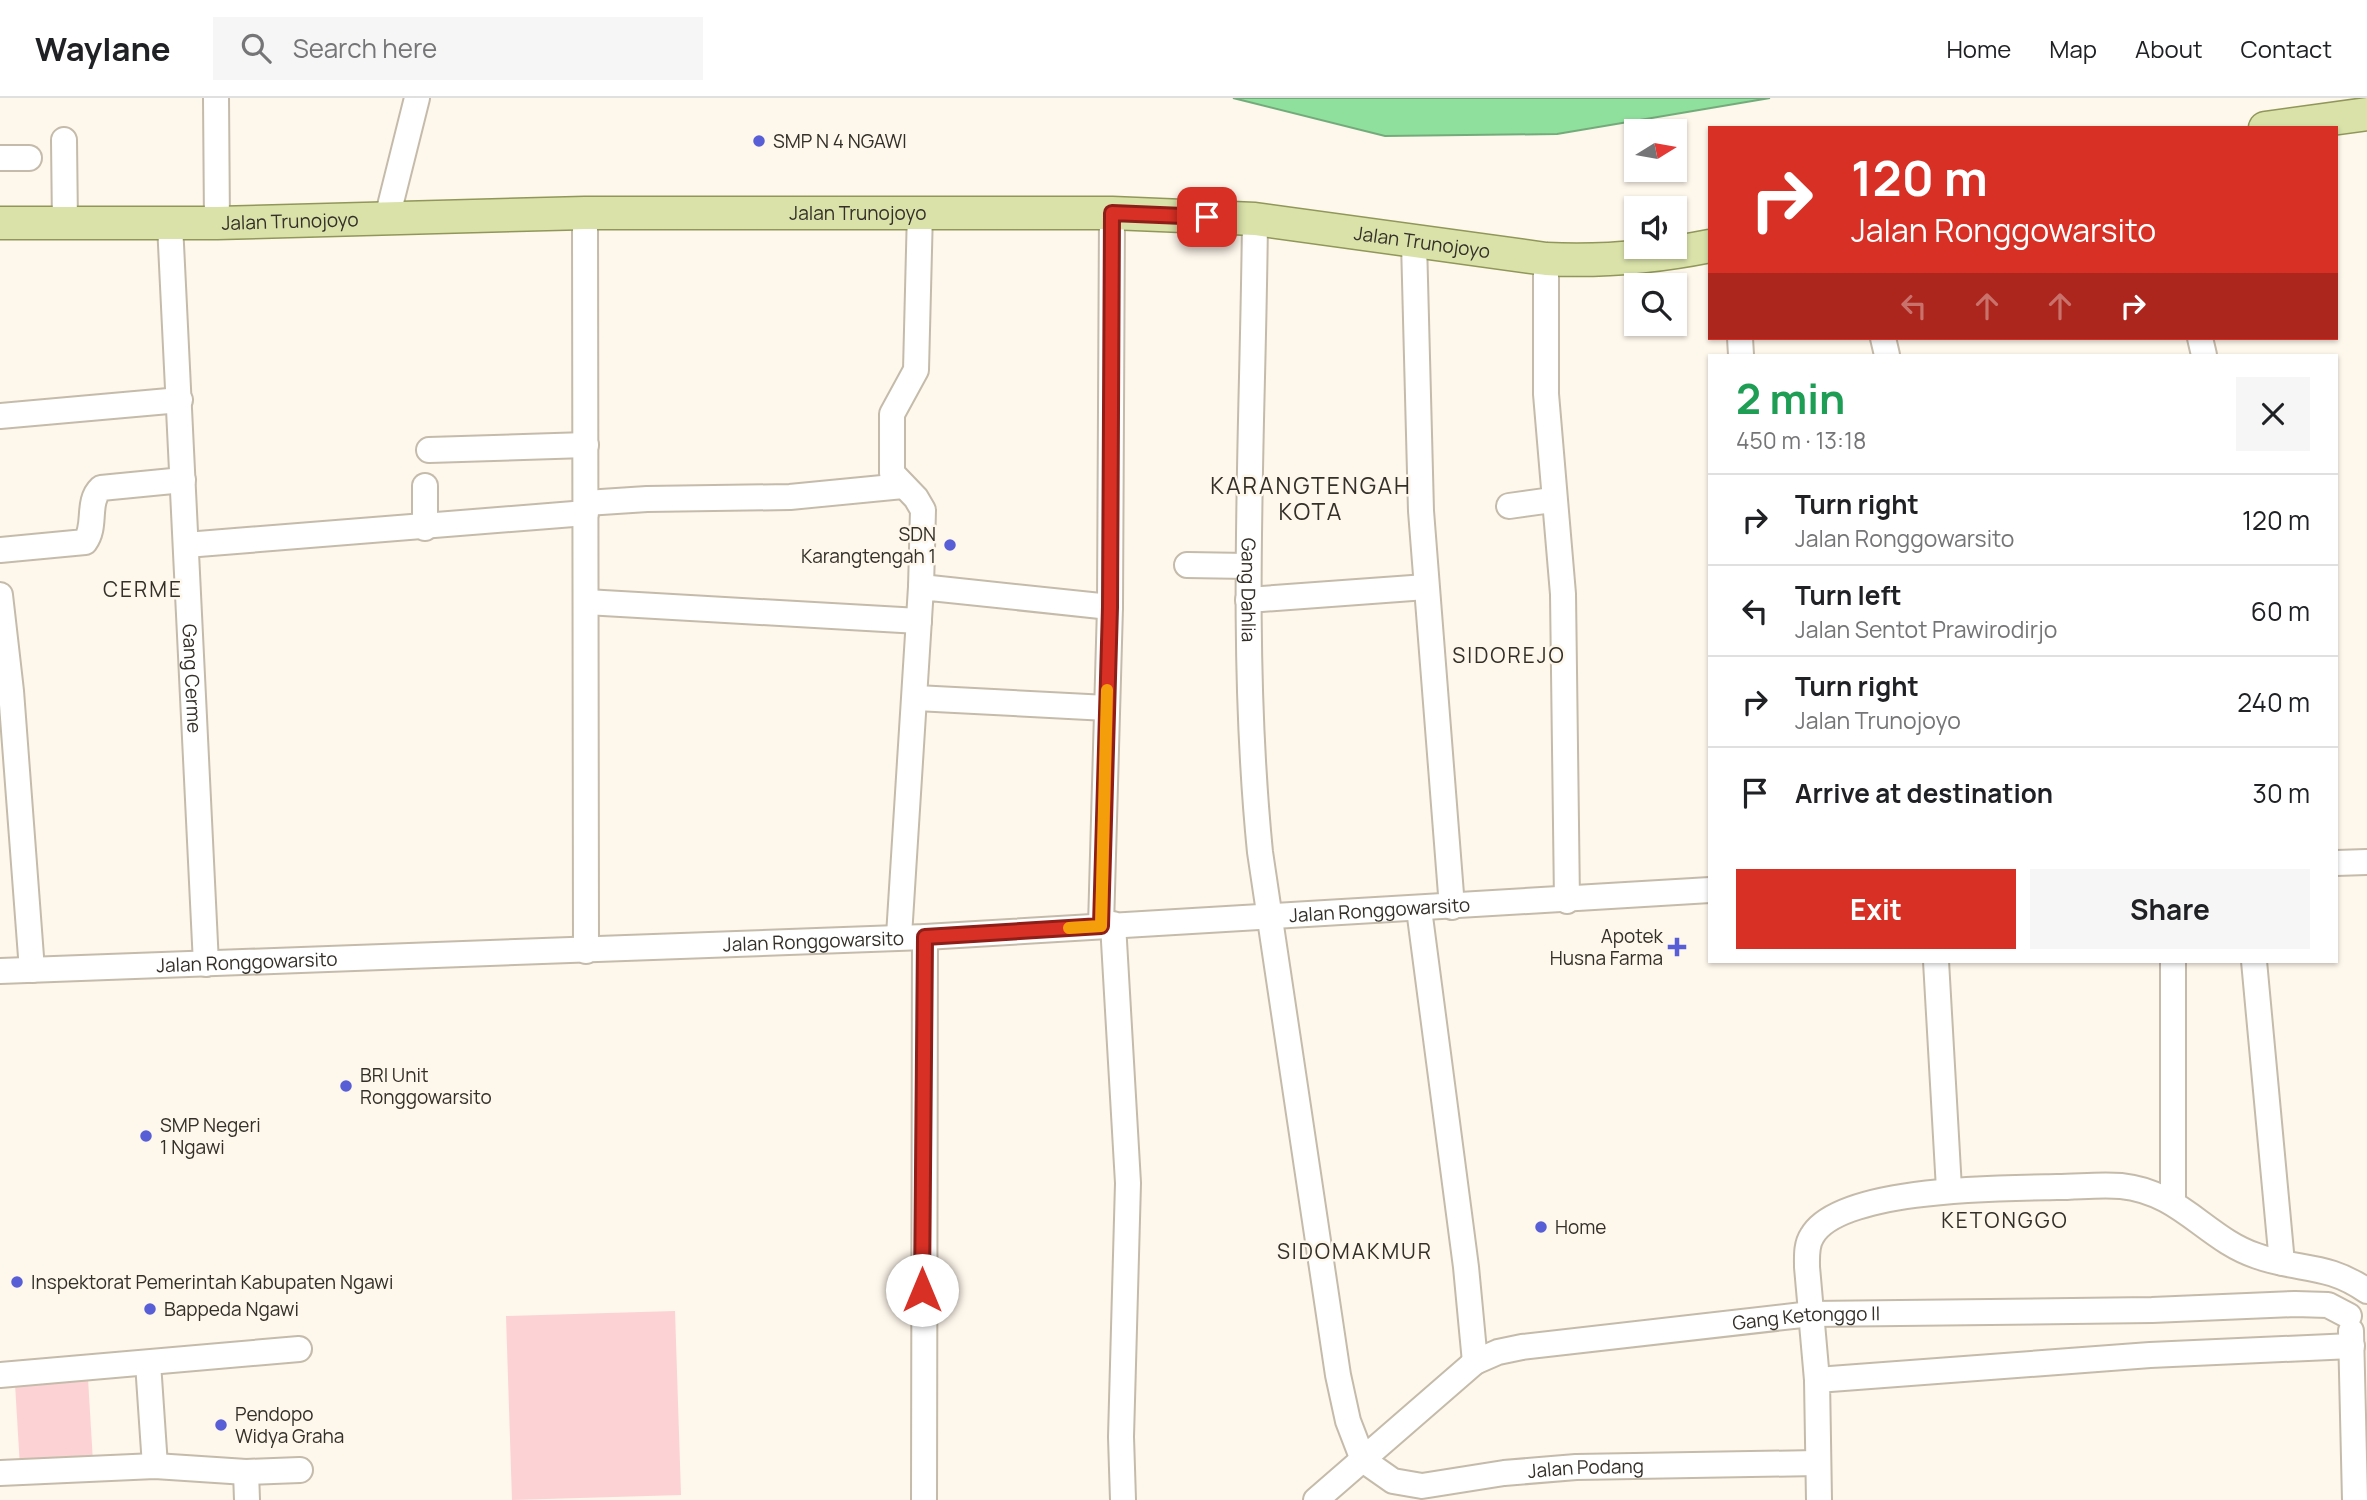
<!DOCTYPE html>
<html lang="en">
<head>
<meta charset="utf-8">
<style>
  :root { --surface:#fff; --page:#f6f6f6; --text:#202124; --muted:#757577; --line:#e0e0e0; --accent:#d93025 }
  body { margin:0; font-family:Manrope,sans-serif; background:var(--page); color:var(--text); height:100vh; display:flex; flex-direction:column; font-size:26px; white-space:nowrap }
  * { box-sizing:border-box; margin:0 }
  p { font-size:23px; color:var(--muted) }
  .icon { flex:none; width:38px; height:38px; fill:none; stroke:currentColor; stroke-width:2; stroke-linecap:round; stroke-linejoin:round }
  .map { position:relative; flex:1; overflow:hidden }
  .details { position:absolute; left:1708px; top:256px; width:630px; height:609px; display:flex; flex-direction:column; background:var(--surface); border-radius:0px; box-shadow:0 2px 5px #0004 }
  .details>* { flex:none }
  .hud { position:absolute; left:1708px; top:28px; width:630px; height:214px; border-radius:0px; box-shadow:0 2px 5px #0004; background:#d93025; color:#fff; overflow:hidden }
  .needle { width:46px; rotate:79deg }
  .tools { position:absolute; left:1624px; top:21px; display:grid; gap:14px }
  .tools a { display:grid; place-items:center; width:63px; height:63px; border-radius:0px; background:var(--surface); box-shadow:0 2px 5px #0004; font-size:35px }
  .pin { position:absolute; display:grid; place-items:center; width:60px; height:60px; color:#fff; margin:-30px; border-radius:14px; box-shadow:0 4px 10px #0006 }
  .me { position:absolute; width:77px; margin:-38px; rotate:0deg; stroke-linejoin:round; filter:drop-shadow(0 0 5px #0008) }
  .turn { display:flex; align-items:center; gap:24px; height:147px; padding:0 28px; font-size:32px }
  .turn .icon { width:91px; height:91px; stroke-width:2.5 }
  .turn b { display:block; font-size:49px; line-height:60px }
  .lanes { display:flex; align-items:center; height:66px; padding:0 28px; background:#0003; justify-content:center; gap:35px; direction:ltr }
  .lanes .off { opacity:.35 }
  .round { display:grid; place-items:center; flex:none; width:74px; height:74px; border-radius:0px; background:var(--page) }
  .summary { display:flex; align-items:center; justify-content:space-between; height:119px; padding:0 28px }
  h1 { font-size:42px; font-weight:700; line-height:52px; color:#1e9e55 }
  .action { display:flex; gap:14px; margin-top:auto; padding:14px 28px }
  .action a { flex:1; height:80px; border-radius:0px; background:var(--accent); color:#fff; font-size:28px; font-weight:700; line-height:80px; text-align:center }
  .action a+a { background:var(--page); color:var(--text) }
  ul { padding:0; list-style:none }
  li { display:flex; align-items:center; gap:21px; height:91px; padding:0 28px; border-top:2px solid var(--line) }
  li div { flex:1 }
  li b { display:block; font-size:26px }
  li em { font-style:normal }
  header { display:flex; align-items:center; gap:42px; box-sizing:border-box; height:98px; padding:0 35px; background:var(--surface); border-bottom:2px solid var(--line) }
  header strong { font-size:33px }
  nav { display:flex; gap:38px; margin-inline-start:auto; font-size:24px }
  .search { width:490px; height:63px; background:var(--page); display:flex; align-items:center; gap:18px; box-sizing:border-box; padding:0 24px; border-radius:0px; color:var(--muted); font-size:26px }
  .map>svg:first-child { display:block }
</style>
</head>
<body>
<header>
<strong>Waylane</strong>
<div class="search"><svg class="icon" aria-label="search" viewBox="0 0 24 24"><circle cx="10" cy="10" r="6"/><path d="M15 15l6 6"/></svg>Search here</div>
<nav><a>Home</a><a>Map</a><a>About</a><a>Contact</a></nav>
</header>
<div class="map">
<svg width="2367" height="1402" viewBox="0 0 2367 1402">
  <rect width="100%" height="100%" fill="#fef7ec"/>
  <g fill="#fcd2d4">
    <path d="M675,1213l6,184 -169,5 -6,-184z"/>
    <path d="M88,1281l5,83 -73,5 -5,-83z"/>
  </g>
  <path fill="#8fe09d" stroke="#74ab7a" stroke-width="2" d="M1233,0h537l-213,36 -172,2z"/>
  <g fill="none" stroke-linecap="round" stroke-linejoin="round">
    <defs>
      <g id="minor">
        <path d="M216,0l1,125"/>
        <path d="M64,42l1,84"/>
        <path d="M0,60h29"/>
        <path d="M920,113l-4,159 -24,44v59l24,25 7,12 -2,77"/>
        <path d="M585,115l1,738"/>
        <path d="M387,120l30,-120"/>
        <path id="s1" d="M1255,121c-2,212 -16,423 5,633l78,523 10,46 15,39"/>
        <path id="s2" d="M170,126l36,740"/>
        <path d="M1414,144l7,269 31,396"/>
        <path d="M1546,161v135l17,200 4,307"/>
        <path d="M1740,240l1,17"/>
        <path d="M1883,240l4,17"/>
        <path d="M2200,240l4,17"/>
        <path d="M0,318l180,-16"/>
        <path d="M429,352l157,-5"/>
        <path d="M586,405l61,-4 143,-2 113,-11"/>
        <path d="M1509,408l43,-6"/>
        <path d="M425,430v-42"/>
        <path d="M186,447l400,-32"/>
        <path d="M0,452l85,-8c12,-16 1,-40 16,-54l82,-8"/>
        <path d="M1187,467l61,1"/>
        <path d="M0,497l11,96 21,279"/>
        <path d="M1248,502l178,-13"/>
        <path d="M586,504l333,19"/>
        <path d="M916,600l191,10"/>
        <path d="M2336,765l31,-1"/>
        <path d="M1419,811l47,358 9,95"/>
        <path d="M1113,826l15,259 -7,254 2,63"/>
        <path d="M1101,828l9,-319 2,-394"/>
        <path d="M899,838l22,-349 189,20"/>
        <path d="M1936,863l13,228"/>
        <path d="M2254,863l28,302"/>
        <path id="s3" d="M0,873l925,-34 785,-47"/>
        <path d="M2173,1103v-240"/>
        <path d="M2351,1233l4,169"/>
        <path d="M148,1265l7,103"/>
        <path d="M0,1277l299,-26"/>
        <path d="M1817,1282l-10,-113c0,-10 -1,-22 5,-31 27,-49 194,-48 245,-49 21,0 43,-3 64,-1 60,6 85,53 136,70 42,15 70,7 110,35"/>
        <path id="s4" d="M1363,1362l30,21 29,5 82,-13 72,-6 241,-4"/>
        <path d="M246,1374l1,28"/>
        <path d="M0,1375l155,-7 91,6 54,-2"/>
        <path d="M924,1402l1,-563"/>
        <path id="s5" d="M1316,1402l159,-138 23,-10 24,-5 289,-33 341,-4 143,-6 33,1 21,11"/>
        <path d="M1819,1402l-2,-120 333,-25 202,-9"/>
      </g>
      <g id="major">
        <path d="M2265,30l102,-14"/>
        <path id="s6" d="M0,125h217l368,-10h527l143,6 291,40c56,3 109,-2 164,-13"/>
      </g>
    </defs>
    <use href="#minor" stroke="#c5bbaa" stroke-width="28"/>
    <use href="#major" stroke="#909758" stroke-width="35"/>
    <use href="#minor" stroke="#fff" stroke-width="24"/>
    <use href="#major" stroke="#dae2aa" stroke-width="32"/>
  </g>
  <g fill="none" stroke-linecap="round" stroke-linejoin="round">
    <defs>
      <path id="route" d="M922,1192l3,-353 176,-11 9,-319 2,-394 95,4"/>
    </defs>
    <use href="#route" stroke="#8d1f18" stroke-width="18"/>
    <use href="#route" stroke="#d93025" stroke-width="12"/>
    <path stroke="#f59e0b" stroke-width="12" d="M1069,830l32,-2 6,-236"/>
  </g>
  <g fill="#585ed6" stroke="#fef7ec" stroke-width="2.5">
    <circle cx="759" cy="43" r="7"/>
    <circle cx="950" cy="447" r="7"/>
    <path d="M1673.5 838.5h7v7h7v7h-7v7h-7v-7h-7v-7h7z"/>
    <circle cx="346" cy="988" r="7"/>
    <circle cx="146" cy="1038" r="7"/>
    <circle cx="1541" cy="1129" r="7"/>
    <circle cx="17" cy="1184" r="7"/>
    <circle cx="150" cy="1211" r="7"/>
    <circle cx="221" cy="1327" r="7"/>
  </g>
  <g text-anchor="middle" stroke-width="5" stroke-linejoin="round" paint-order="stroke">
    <g font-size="19" fill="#343029" stroke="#fef7ec" text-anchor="start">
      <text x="773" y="50">SMP N 4 NGAWI</text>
      <text x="936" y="443" text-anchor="end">SDN<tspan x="936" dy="22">Karangtengah 1</tspan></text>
      <text x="1663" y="845" text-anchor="end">Apotek<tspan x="1663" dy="22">Husna Farma</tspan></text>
      <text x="360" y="984">BRI Unit<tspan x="360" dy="22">Ronggowarsito</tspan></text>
      <text x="160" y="1034">SMP Negeri<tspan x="160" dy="22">1 Ngawi</tspan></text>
      <text x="1555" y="1136">Home</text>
      <text x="31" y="1191">Inspektorat Pemerintah Kabupaten Ngawi</text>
      <text x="164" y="1218">Bappeda Ngawi</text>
      <text x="235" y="1323">Pendopo<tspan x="235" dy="22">Widya Graha</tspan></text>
    </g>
    <g font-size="19" fill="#343029" stroke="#fef7ec">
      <text dy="7" stroke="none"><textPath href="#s6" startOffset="858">Jalan Trunojoyo</textPath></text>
      <text dy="7" stroke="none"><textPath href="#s6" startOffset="290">Jalan Trunojoyo</textPath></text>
      <text dy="7" stroke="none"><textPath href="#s6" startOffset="1424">Jalan Trunojoyo</textPath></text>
      <text dy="7" stroke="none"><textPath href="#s1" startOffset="371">Gang Dahlia</textPath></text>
      <text dy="7" stroke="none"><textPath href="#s2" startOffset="455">Gang Cerme</textPath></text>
      <text dy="7" stroke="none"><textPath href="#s3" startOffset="1381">Jalan Ronggowarsito</textPath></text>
      <text dy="7" stroke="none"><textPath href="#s3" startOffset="814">Jalan Ronggowarsito</textPath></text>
      <text dy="7" stroke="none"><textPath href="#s3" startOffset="247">Jalan Ronggowarsito</textPath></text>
      <text dy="7" stroke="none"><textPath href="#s5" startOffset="546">Gang Ketonggo II</textPath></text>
      <text dy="7" stroke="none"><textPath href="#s4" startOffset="231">Jalan Podang</textPath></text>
    </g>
    <g font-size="21" letter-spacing="2" fill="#343029" stroke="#fef7ec">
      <text x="143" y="499">CERME</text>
      <text x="1509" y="565">SIDOREJO</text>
      <text x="2005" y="1130">KETONGGO</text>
      <text x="1355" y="1161">SIDOMAKMUR</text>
    </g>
    <g font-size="23" letter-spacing="2" fill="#343029" stroke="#fef7ec">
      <text x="1311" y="396">KARANGTENGAH<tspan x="1311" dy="26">KOTA</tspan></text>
    </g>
  </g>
</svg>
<div class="tools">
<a><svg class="needle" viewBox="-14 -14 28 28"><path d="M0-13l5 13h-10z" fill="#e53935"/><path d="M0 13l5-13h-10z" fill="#757577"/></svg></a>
<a><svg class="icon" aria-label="sound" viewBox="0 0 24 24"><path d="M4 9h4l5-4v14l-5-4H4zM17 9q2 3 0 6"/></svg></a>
<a><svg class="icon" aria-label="search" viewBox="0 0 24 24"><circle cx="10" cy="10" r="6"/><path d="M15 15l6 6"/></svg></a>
</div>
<div class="pin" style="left:1207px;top:119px;background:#d93025"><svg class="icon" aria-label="arrive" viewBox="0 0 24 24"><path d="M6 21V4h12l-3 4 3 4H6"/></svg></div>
<svg class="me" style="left:922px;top:1192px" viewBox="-20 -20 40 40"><circle r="19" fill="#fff"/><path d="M0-13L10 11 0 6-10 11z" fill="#d93025"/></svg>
<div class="hud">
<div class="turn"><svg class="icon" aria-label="right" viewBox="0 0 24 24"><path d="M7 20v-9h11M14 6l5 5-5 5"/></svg><div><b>120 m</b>Jalan Ronggowarsito</div></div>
<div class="lanes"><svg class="icon off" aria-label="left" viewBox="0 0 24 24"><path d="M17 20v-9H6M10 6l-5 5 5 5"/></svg><svg class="icon off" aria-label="ahead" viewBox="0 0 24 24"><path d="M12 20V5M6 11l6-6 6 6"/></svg><svg class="icon off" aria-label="ahead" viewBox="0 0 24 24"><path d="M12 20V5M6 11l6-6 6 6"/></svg><svg class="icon" aria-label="right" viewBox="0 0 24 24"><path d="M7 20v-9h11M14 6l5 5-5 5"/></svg></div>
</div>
<section class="details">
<div class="summary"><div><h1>2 min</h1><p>450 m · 13:18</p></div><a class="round"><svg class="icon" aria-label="close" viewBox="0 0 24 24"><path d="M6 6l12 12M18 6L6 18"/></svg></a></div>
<ul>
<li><svg class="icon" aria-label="right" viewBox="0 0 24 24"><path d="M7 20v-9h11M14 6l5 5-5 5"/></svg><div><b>Turn right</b><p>Jalan Ronggowarsito</p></div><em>120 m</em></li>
<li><svg class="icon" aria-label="left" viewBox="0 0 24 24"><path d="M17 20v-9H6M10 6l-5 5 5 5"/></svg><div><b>Turn left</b><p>Jalan Sentot Prawirodirjo</p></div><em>60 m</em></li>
<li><svg class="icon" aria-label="right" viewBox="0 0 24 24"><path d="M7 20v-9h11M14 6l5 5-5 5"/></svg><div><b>Turn right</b><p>Jalan Trunojoyo</p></div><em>240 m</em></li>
<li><svg class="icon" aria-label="arrive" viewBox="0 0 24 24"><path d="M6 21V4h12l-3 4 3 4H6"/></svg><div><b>Arrive at destination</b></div><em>30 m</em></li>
</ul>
<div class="action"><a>Exit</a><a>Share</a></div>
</section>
</div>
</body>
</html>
